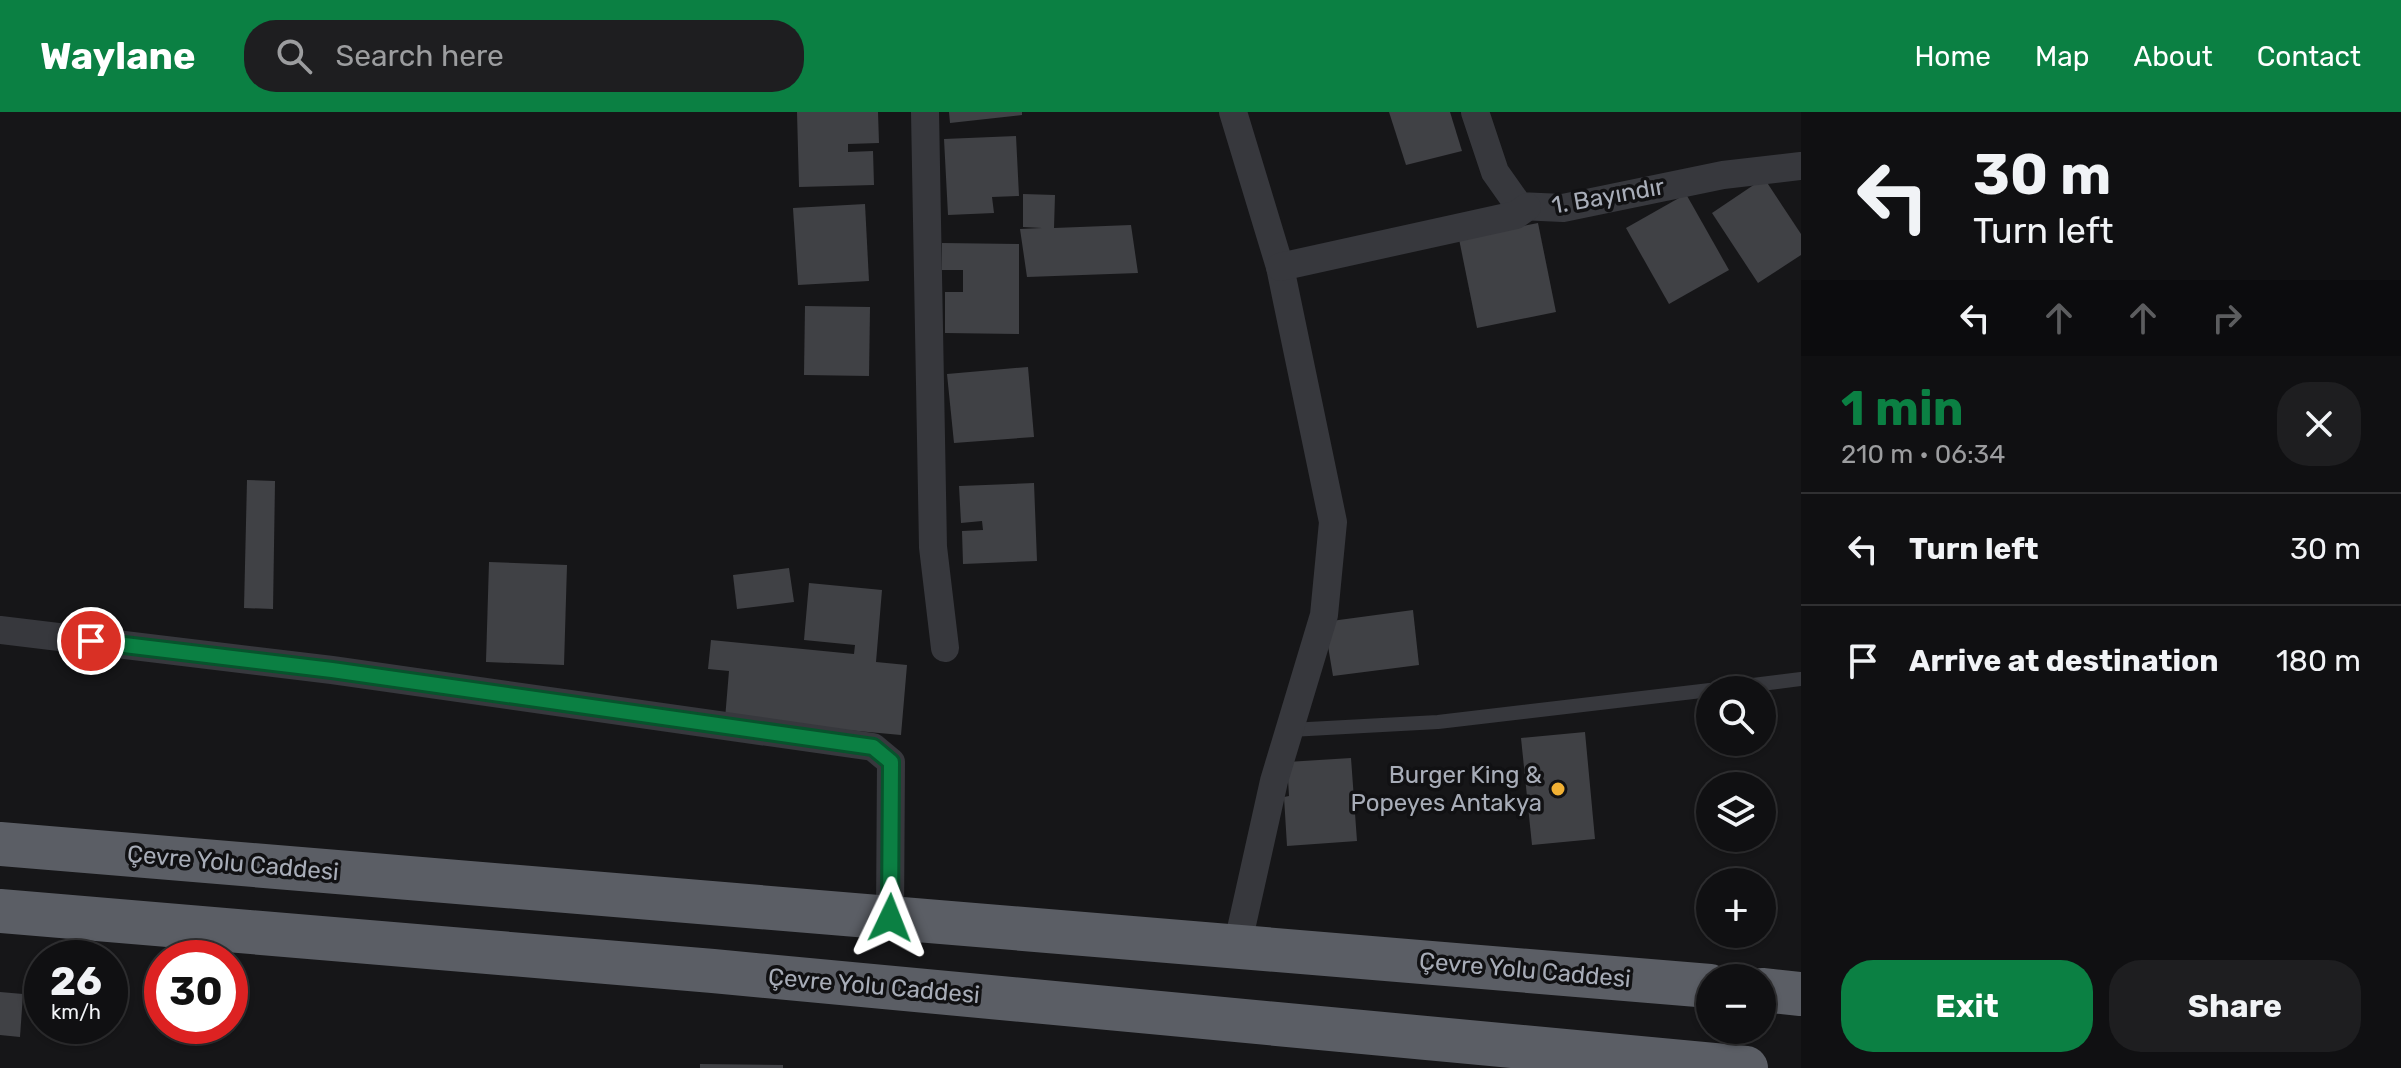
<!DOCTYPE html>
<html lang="en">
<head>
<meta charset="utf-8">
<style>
  :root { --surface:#101012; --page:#1e1e20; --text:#f1f3f6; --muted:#9c9d9f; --line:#303032; --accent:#0b8043 }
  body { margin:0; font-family:Rubik,sans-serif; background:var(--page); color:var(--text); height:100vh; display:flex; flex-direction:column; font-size:30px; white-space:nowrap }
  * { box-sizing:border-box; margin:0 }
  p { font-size:26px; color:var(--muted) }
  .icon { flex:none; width:44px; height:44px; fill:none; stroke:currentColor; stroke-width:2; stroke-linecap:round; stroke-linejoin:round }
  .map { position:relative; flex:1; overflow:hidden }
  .side { display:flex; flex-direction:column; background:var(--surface); width:600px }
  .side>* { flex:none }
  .top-card { background:#101012; color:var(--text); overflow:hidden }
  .fabs { position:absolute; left:1696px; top:564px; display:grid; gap:16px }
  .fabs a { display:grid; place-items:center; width:80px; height:80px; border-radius:50%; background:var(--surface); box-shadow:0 2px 6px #0004,0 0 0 2px var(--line); font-size:40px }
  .speed { position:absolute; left:24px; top:828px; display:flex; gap:16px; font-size:40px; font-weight:700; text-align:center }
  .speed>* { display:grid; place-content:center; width:104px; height:104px; border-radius:50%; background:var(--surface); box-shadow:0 2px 6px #0004,0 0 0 2px var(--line); line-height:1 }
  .speed small { font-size:20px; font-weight:400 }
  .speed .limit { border:12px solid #d22; background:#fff; color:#111 }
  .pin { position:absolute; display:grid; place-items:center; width:68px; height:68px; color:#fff; margin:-34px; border:4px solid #fff; border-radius:50%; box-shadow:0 2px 8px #0007 }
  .me { position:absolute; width:88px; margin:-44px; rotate:2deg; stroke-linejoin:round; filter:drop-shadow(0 0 6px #0008) }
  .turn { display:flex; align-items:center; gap:28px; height:168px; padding:0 40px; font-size:36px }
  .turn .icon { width:104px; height:104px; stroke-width:2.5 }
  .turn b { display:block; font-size:56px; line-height:68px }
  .lanes { display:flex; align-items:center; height:76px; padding:0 40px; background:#0003; justify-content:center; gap:40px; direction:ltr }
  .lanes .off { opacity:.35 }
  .round { display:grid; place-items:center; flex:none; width:84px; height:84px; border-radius:32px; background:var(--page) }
  .head { display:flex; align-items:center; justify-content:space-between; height:136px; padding:0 40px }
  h1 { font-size:48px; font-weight:700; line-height:60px; color:var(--accent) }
  .cta { display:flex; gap:16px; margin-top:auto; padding:16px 40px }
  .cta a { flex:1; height:92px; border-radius:32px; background:var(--accent); color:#fff; font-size:32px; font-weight:700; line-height:92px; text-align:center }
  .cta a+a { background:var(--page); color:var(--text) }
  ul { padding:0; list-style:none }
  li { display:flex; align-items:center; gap:24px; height:112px; padding:0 40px; border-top:2px solid var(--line) }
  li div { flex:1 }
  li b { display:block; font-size:30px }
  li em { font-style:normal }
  header { display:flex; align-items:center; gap:48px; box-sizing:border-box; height:112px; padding:0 40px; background:var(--accent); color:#fff }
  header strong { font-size:38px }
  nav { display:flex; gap:44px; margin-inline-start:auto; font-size:28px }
  .search { width:560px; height:72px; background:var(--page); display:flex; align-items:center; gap:20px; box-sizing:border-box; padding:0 28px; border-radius:32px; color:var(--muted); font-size:30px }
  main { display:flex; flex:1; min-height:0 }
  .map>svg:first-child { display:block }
</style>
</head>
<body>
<header>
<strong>Waylane</strong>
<div class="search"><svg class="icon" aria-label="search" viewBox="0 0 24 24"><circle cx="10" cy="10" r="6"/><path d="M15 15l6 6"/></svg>Search here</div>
<nav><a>Home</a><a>Map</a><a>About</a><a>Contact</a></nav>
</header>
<main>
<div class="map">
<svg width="1801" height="956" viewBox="0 0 1801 956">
  <rect width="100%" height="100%" fill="#161618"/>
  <g fill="#404145">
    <path d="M797,0h81l1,31 -31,1v8l25,-1 1,34 -75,2z"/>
    <path d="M949,0h73v3l-72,8z"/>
    <path d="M1389,0h61l12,39 -56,14z"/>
    <path d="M1016,24l3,60 -27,1 2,16 -46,2 -4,-76z"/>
    <path d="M1764,66l37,56v21l-43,28 -46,-70z"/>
    <path d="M1023,82l32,1 -1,33 77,-3 7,48 -111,4 -7,-48 22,-1 -19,-1z"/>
    <path d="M1686,82l43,76 -60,34 -43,-76z"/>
    <path d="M865,92l4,77 -71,4 -5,-77z"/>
    <path d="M1538,111l18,89 -79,16 -18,-89z"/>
    <path d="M942,131l77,1v90l-74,-1v-41h18v-22h-21z"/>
    <path d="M805,194l65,1 -1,69 -65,-1z"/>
    <path d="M1028,255l6,70 -80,6 -7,-69z"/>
    <path d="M247,368l28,1 -2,128 -29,-1z"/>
    <path d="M1034,371l3,78 -74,3 -1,-33 21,-1 -1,-9 -21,2 -2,-37z"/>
    <path d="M489,450l78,3 -3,100 -78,-3z"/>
    <path d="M789,456l5,34 -57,7 -4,-34z"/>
    <path d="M809,471l73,7 -6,72 31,3 -6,70 -176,-16 4,-48 -21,-2 3,-29 143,14 1,-9 -51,-5z"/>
    <path d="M1413,498l6,55 -86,11 -9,-54z"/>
    <path d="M1585,620l10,107 -63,6 -11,-107z"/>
    <path d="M1351,646l6,83 -70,5 -3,-49 5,-1 -2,-34z"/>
    <path d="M0,880l23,2 -3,43 -20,-2z"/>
    <path d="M700,952l83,1v3h-83z"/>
  </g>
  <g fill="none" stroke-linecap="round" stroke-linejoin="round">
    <g stroke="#37383d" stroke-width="14">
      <path d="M1713,578l88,-11"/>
      <path d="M1290,618l148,-8 272,-32"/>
    </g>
    <g stroke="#37383d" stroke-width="28">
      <path d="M925,0l8,435 12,101"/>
      <path d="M1233,0l47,155 53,255 -9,93 -50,166 -37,166"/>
      <path d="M1475,0l20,60 24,34 44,2 160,-33 78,-9"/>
      <path d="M1280,155l236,-52 11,-8"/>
      <path d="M0,518l332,40 541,77 18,15 -1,156"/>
    </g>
    <g stroke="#5b5e65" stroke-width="44">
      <path d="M0,732l1710,142"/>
      <path d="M0,799l713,60 1033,97"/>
      <path d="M1762,878l39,4"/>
    </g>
  </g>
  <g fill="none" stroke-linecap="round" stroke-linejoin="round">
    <defs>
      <path id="route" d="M91,529l241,29 541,77 18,15 -1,156"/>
    </defs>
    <use href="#route" stroke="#07532c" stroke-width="20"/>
    <use href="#route" stroke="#0b8043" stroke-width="14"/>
  </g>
  <circle fill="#f2b134" stroke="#111113" stroke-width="3" cx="1558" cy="677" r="8"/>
  <g text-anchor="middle" stroke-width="7" stroke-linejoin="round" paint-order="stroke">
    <g font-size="24" fill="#a8adb8" stroke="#111113">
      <text transform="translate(1608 84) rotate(-10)" y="8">1. Bayındır</text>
      <text transform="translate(233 751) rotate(5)" y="8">Çevre Yolu Caddesi</text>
      <text transform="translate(1525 858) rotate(5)" y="8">Çevre Yolu Caddesi</text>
      <text transform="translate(874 874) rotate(5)" y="8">Çevre Yolu Caddesi</text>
    </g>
    <g font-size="24" fill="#a8adb8" stroke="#111113" text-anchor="end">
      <text x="1542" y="671">Burger King &amp;<tspan x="1542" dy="28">Popeyes Antakya</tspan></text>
    </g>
  </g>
</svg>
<div class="fabs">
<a><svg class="icon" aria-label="search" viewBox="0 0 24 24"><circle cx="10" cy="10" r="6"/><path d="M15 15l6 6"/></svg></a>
<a><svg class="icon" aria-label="layers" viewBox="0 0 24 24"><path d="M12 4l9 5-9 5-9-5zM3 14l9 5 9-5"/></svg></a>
<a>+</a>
<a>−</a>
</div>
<div class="speed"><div>26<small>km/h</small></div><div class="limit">30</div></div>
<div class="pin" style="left:91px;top:529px;background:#d93025"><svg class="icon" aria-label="arrive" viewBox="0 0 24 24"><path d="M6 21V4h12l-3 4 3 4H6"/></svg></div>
<svg class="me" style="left:890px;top:806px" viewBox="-20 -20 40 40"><path d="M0-17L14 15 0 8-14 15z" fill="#0b8043" stroke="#fff" stroke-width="4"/></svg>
</div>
<section class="side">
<div class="top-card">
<div class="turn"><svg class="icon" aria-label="left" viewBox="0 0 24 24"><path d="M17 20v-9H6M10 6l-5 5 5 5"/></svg><div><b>30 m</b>Turn left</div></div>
<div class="lanes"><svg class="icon" aria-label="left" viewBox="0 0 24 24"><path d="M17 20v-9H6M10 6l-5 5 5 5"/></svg><svg class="icon off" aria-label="ahead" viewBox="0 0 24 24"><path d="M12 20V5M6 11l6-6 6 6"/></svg><svg class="icon off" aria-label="ahead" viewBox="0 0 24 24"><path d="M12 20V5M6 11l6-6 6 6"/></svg><svg class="icon off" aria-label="right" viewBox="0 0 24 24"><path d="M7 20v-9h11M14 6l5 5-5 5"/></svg></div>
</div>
<div class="head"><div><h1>1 min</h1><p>210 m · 06:34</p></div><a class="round"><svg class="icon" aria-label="close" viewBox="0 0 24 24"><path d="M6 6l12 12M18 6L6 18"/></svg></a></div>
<ul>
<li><svg class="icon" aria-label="left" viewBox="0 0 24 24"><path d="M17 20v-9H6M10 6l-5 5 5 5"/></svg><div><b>Turn left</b></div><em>30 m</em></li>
<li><svg class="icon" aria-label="arrive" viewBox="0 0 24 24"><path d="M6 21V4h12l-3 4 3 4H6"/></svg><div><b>Arrive at destination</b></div><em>180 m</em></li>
</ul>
<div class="cta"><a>Exit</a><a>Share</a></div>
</section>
</main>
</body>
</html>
